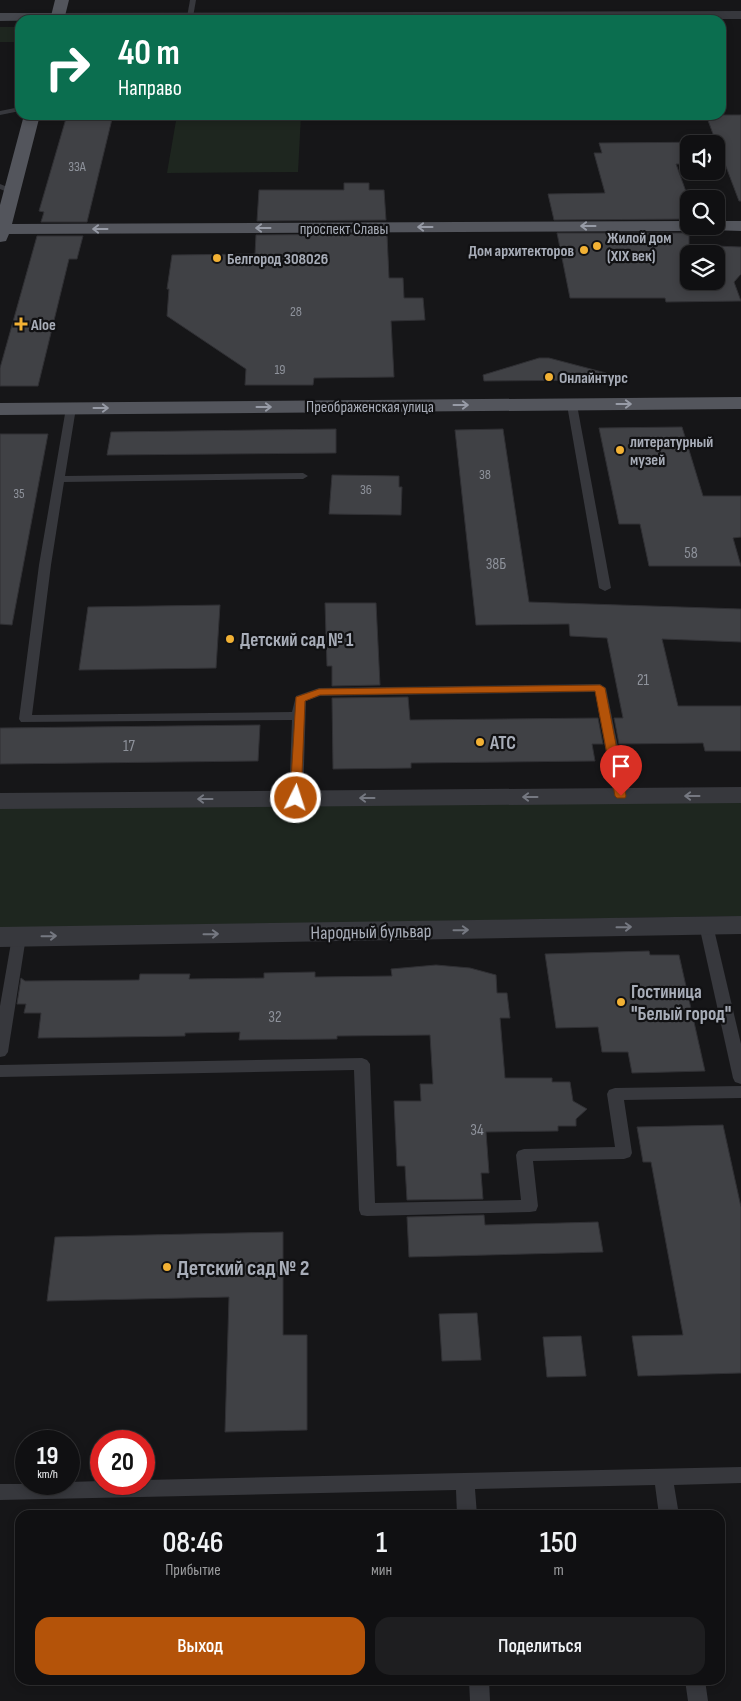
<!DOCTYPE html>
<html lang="ru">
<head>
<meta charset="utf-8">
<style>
  :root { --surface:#101012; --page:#1e1e20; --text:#f1f3f6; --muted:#9c9d9f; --line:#303032; --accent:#b45309 }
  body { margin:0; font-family:"Sofia Sans Condensed",sans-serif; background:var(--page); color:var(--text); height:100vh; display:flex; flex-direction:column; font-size:19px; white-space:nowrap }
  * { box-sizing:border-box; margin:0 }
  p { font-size:16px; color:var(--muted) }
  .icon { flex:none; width:28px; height:28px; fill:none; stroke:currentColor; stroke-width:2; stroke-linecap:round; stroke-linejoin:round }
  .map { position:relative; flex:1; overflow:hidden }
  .side { position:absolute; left:15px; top:1510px; width:710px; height:175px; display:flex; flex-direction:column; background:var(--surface); border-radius:15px; box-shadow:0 2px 8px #0003,0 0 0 1px var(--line) }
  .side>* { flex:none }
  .top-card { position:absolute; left:15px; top:15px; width:711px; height:105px; border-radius:15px; box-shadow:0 2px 8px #0003,0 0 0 1px var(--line); background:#0b6e4f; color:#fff; overflow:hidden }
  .buttons { position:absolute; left:680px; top:135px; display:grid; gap:10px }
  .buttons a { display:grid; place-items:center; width:45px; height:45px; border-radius:10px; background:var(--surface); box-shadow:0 2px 8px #0003,0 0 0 1px var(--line); font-size:25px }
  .speed { position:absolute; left:15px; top:1430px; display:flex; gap:10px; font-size:25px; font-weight:700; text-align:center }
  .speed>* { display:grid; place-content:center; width:65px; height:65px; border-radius:50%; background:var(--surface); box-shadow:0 2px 8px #0003,0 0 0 1px var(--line); line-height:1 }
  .speed small { font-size:12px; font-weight:400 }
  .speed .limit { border:8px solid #d22; background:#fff; color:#111 }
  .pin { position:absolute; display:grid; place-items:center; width:42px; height:42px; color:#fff; margin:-51px -21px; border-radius:50% 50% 50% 0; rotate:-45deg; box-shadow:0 0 5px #0007 }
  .pin .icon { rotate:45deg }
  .me { position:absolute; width:55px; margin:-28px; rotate:4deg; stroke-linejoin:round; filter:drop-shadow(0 0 4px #0008) }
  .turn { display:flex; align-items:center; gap:18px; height:105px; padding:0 20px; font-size:22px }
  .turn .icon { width:65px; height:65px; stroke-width:2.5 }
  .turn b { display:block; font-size:35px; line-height:42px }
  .eta { display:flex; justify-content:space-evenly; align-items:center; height:85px; text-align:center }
  .eta b { font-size:30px; font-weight:600; line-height:35px }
  .cta { display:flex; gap:10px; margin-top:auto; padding:10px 20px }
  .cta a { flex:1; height:58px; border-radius:15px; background:var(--accent); color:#fff; font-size:20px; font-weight:600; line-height:58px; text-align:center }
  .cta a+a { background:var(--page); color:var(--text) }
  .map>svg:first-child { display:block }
</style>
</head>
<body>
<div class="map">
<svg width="741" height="1701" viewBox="0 0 741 1701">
  <rect width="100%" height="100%" fill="#161618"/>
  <g fill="#1e261f">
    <path d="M0,27h20l-4,15h-16z"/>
    <path d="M177,115h124l-3,57 -131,1z"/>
    <path d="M741,796v120l-741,12v-126z"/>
  </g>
  <g fill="#404145" stroke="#303034" fill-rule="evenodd">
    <path d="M67,115h46l-26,107h-46l3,-10 -5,-1z"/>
    <path d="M706,115h35v86h-2l-14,-37h-9v-20h-27v20h-13l13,36v19l-135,1 -6,-26 57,-1 -11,-40h8l-3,-10 117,-1z"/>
    <path d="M344,183h25v7h15l2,30 -129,1 2,-31h85z"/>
    <path d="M557,233h132v12l52,2v27l-7,8 7,19 -75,1 -1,-4h-95zM689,254h27v27h-27z"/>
    <path d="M387,234l2,44h14l1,20h19l2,22 -34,1 3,56 -80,1 -1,7h-68l1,-16 -79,-53 2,-27h-2l5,-34 83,-1 1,-19z"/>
    <path d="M37,236h46l-6,23h-8l-31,127h-38v-18z"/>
    <path d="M539,358h10l57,15 -1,7 -121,1 -1,-6z"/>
    <path d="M682,427l21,69h38v41l-8,1 8,28h-92l-9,-42h-21l-20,-96z"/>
    <path d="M336,429v24l-229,2 4,-23z"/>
    <path d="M503,429l26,173 212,7v33l-79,-3 16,67h63v45h-36l-2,-8 -84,1 -5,-26h9l-16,-80 -37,-2 -1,-12 -93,1 -21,-195z"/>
    <path d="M0,434h48l-36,191 -12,-1z"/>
    <path d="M332,475l67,1v11h3l-1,28 -72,-1z"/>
    <path d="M325,603h51l4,82 -48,1v-20h-5z"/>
    <path d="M220,605l-4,63 -137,2 9,-63z"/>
    <path d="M408,697l2,23 188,-2 5,26h-11l3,17 -184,2v5l-78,1 -1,-71z"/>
    <path d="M260,725l-2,36 -258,3v-36z"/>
    <path d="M649,951l1,4h29l26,116 -73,2 -4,-21h-26l-4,-25 -42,1 -11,-74z"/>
    <path d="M436,965l34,3 26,7 1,18h10l3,25h-10l5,60h47v4h18l3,19 14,8 -11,10v7h-18v5l-72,1 3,41h-8l2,26 -76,1 -2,-34h-8l-3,-65h27l-1,-17h13l-3,-49 -93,1v3l-98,1 1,-8 -55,1v3l-147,2 3,-25h-17l2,-9h-9l4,-26 4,3 114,-1 1,-6h50l-1,5 75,-1v-5l51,-1v5l77,-1 -1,-7z"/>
    <path d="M723,1125l18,82v166l-103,3 -6,-40 51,-1 -32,-173h-8l-6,-35z"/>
    <path d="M484,1215l1,10 113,-3 5,30 -194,5 -2,-40z"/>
    <path d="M283,1232v103h24v95l-82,2 4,-135 -182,4 8,-64z"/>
    <path d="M477,1313l4,47 -39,1 -3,-47z"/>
    <path d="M581,1336l5,40 -39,1 -4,-40z"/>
  </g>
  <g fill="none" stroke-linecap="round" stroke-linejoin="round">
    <g fill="#37383d" fill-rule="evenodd">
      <path d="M190,0h6l-3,17 -3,2 -3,-2z"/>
      <path d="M20,107v4l-20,4v-4z"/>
      <path d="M0,184l15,6 1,2 -4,2 -12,-5z"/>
      <path d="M572,402l5,3 34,183 -6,3 -6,-3 -32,-183z"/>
      <path d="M71,405l5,3 -11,68 238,-3 5,3 -5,3 -239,3 -13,83 -19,150 260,-3 4,-16 23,-8 281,-4 6,4 22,108 -2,3 -5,1 -7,-4 -19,-104 -275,4 -14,5 -3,97 -7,4 -7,-4 3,-78 -271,2 -2,-3 20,-154 27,-157z"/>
      <path d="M706,920l5,2 2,3 28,119v40l-6,-2 -2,-4 -34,-153 2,-3z"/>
      <path d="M19,932l5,2 2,3 -18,115 -3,4 -5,1v-51l12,-69 2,-3z"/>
      <path d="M362,1058l5,2 3,4 5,139 146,-3 -5,-45 2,-4 6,-2 91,-2 -8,-53 2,-4 6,-2 126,-2v12l-117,2 8,53 -2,4 -6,2 -91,2 5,45 -2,5 -6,1 -163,4 -6,-1 -2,-5 -5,-140 -354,7v-12z"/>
      <path d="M741,1467v16l-67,2 5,30h-20l-4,-30 -180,4 2,26h-20l-1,-25 -456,10v-16h69v-2l32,-1v3h43v-4z"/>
      <path d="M469,1680h20l1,21h-20z"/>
      <path d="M685,1680h20l3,21h-20z"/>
    </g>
    <g fill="#37383d" fill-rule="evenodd">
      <path d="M741,787v16l-741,6v-16z"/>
      <path d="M741,916v18l-741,13v-20z"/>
    </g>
    <path fill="#37383d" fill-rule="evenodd" d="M741,11v8l-688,1 -3,-3 7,-4z"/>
    <path fill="#45474d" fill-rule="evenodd" d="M0,13h57l7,4 -3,3 -61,1z"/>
    <g fill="#53555c" fill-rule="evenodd">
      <path d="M55,0h14l-5,20h-14z"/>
      <path d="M24,115h16l-28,109 677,-3v5h8l-2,4 -6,1 -680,3 -3,7 -6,1v-37z"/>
      <path d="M716,221h25v10l-31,-1 -2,-4h8z"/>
      <path d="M741,397v12l-741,6v-12z"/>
    </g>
  </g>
  <defs><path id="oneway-shaft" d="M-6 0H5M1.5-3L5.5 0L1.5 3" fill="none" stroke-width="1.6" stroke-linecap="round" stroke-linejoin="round" transform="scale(1.25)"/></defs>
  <g stroke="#979ba6">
    <use href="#oneway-shaft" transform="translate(588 226) rotate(180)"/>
    <use href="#oneway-shaft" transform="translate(425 227) rotate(180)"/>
    <use href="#oneway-shaft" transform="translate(263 228) rotate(180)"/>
    <use href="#oneway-shaft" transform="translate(100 229) rotate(180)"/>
    <use href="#oneway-shaft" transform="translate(624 404)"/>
    <use href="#oneway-shaft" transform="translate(461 405)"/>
    <use href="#oneway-shaft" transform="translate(264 407)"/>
    <use href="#oneway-shaft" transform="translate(101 408)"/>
  </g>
  <g stroke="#757881">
    <use href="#oneway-shaft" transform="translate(692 796) rotate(180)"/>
    <use href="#oneway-shaft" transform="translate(530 797) rotate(180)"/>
    <use href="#oneway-shaft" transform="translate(367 798) rotate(180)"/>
    <use href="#oneway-shaft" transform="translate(205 799) rotate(180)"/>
    <use href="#oneway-shaft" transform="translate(624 927) rotate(-1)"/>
    <use href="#oneway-shaft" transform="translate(461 930) rotate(-1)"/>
    <use href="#oneway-shaft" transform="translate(211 934) rotate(-1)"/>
    <use href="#oneway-shaft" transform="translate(49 936) rotate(-1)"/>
  </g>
  <path fill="#b45309" stroke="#753606" d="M600,685l5,3 21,108 -1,2h-8l-2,-2 -20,-105 -275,4 -15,6 -4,97 -5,4 -6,-4 6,-101 23,-8z"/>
  <g fill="#f2b134" stroke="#111113" stroke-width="2">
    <circle cx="597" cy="246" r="5"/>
    <circle cx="584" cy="250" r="5"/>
    <circle cx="217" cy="258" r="5"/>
    <path d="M18.5 316.5h5v5h5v5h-5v5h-5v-5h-5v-5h5z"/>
    <circle cx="549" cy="377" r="5"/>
    <circle cx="620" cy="450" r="5"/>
    <circle cx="230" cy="639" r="5"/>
    <circle cx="480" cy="742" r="5"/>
    <circle cx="621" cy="1002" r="5"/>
    <circle cx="167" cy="1267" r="5"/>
  </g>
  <g text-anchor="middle" stroke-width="4.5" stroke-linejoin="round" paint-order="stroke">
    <g font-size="14" fill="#8e929b">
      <text x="77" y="171">33А</text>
      <text x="296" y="316">28</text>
      <text x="280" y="374">19</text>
      <text x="485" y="479">38</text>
      <text x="366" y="494">36</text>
      <text x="19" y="498">35</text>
    </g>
    <g font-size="16" fill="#a8adb8" stroke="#111113">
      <text x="344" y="234">проспект Славы</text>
      <text x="370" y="412">Преображенская улица</text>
    </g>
    <g font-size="16" font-weight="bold" fill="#a8adb8" stroke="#111113" text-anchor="start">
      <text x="607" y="243">Жилой дом<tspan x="607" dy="18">(XIX век)</tspan></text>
      <text x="574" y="256" text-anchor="end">Дом архитекторов</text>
      <text x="227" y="264">Белгород 308026</text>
      <text x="31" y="330">Aloe</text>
      <text x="559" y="383">Онлайнтурс</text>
      <text x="630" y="447">литературный<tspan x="630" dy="18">музей</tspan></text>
    </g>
    <g font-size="16" fill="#8e929b">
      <text x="691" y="558">58</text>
      <text x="496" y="569">38Б</text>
      <text x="643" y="685">21</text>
      <text x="129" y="751">17</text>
      <text x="275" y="1022">32</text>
      <text x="477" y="1135">34</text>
    </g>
    <g font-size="19" font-weight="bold" fill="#a8adb8" stroke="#111113" text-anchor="start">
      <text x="240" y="646">Детский сад № 1</text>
      <text x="490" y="749">АТС</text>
      <text x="631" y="998">Гостиница<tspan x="631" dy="22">"Белый город"</tspan></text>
    </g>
    <g font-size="19" fill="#a8adb8" stroke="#111113">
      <text transform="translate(371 931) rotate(-1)" y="7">Народный бульвар</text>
    </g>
    <g font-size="22" font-weight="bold" fill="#a8adb8" stroke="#111113" text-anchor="start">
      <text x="177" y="1275">Детский сад № 2</text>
    </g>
  </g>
</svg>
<div class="buttons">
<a><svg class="icon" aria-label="sound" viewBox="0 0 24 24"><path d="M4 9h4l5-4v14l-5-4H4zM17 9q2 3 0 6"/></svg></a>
<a><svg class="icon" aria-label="search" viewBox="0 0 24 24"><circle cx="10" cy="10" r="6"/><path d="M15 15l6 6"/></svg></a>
<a><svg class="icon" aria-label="layers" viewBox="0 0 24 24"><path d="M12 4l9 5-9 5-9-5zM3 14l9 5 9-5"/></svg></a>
</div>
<div class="speed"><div>19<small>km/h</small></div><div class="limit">20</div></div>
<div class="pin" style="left:621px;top:796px;background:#d93025"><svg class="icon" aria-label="arrive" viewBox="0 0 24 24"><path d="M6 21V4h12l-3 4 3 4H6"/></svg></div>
<svg class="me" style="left:296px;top:798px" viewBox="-20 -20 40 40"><circle r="17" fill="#b45309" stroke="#fff" stroke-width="3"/><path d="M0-11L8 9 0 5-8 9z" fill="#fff"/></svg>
<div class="top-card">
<div class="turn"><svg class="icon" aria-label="right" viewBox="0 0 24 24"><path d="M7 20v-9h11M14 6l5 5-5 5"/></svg><div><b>40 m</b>Направо</div></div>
</div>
<section class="side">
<div class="eta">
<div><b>08:46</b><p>Прибытие</p></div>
<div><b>1</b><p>мин</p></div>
<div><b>150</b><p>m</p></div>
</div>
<div class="cta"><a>Выход</a><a>Поделиться</a></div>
</section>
</div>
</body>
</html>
